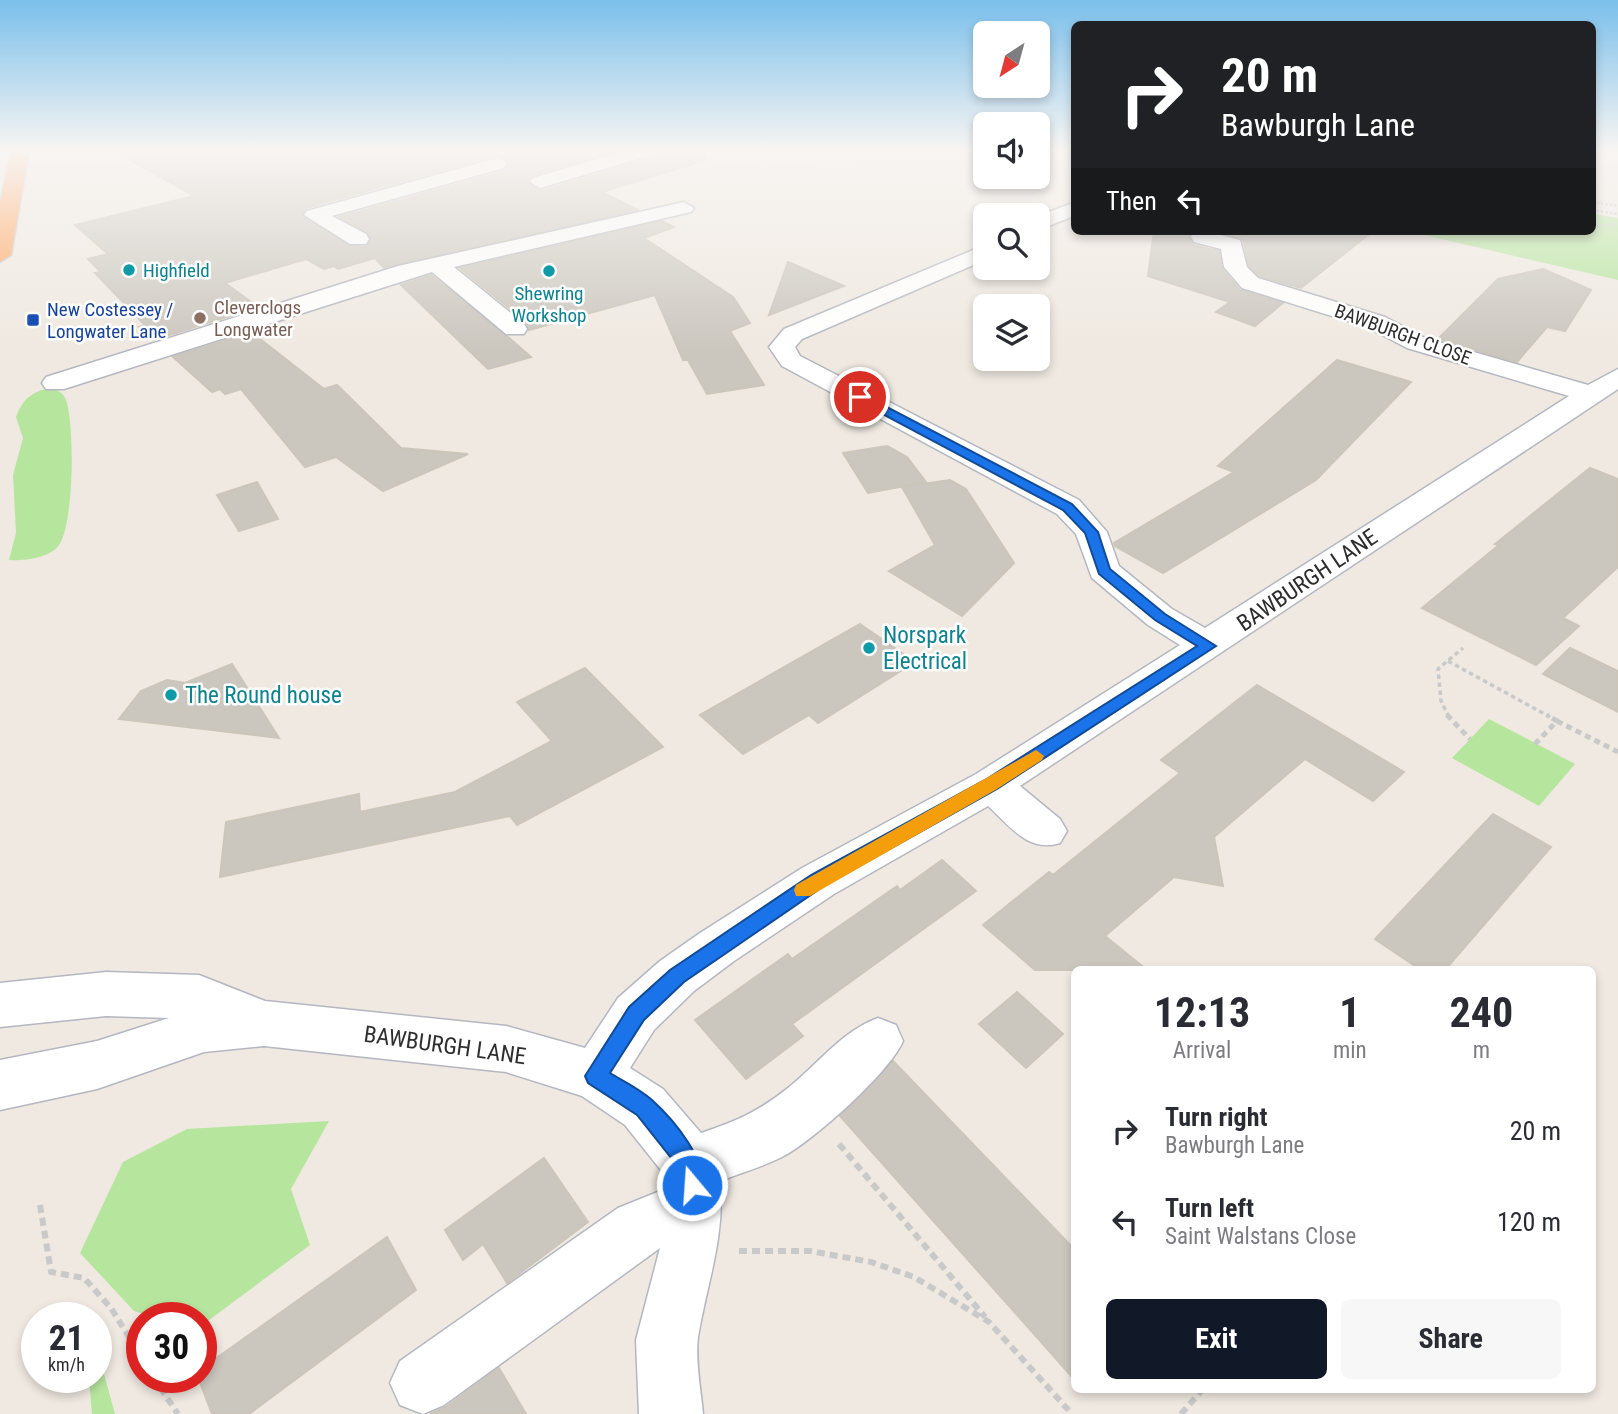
<!DOCTYPE html>
<html lang="en">
<head>
<meta charset="utf-8">
<style>
  :root { --surface:#fff; --page:#f7f7f7; --text:#2b2b33; --muted:#7c7c81; --accent:#111827 }
  body { margin:0; font-family:"Roboto Condensed",sans-serif; background:var(--page); color:var(--text); height:100vh; display:flex; flex-direction:column; font-size:26px; white-space:nowrap }
  * { box-sizing:border-box; margin:0 }
  p { font-size:23px; color:var(--muted) }
  .icon { flex:none; width:38px; height:38px; fill:none; stroke:currentColor; stroke-width:2; stroke-linecap:round; stroke-linejoin:round }
  .map { position:relative; flex:1; overflow:hidden }
  .side { position:absolute; left:1071px; top:966px; width:525px; height:427px; display:flex; flex-direction:column; background:var(--surface); border-radius:10px; box-shadow:0 4px 10px #0003 }
  .side>* { flex:none }
  .top-card { position:absolute; left:1071px; top:21px; width:525px; height:214px; border-radius:10px; box-shadow:0 4px 10px #0003; background:#202124; color:#fff; overflow:hidden }
  .needle { width:46px; rotate:216deg }
  .fabs { position:absolute; left:973px; top:21px; display:grid; gap:14px }
  .fabs a { display:grid; place-items:center; width:77px; height:77px; border-radius:10px; background:var(--surface); box-shadow:0 4px 10px #0003; font-size:35px }
  .speed { position:absolute; left:21px; top:1302px; display:flex; gap:14px; font-size:35px; font-weight:700; text-align:center }
  .speed>* { display:grid; place-content:center; width:91px; height:91px; border-radius:50%; background:var(--surface); box-shadow:0 4px 10px #0003; line-height:1 }
  .speed small { font-size:18px; font-weight:400 }
  .speed .limit { border:10px solid #d22; background:#fff; color:#111 }
  .pin { position:absolute; display:grid; place-items:center; width:60px; height:60px; color:#fff; margin:-30px; border:4px solid #fff; border-radius:50%; box-shadow:0 2px 7px #0007 }
  .me { position:absolute; width:77px; margin:-38px; rotate:342deg; stroke-linejoin:round; filter:drop-shadow(0 0 5px #0008) }
  .turn { display:flex; align-items:center; gap:24px; height:147px; padding:0 35px; font-size:32px }
  .turn .icon { width:91px; height:91px; stroke-width:2.5 }
  .turn b { display:block; font-size:49px; line-height:60px }
  .then { display:flex; align-items:center; height:66px; padding:0 35px; background:#0003; gap:14px; font-size:26px }
  .eta { display:flex; justify-content:space-evenly; align-items:center; height:119px; text-align:center }
  .eta b { font-size:42px; font-weight:700; line-height:49px }
  .button { display:flex; gap:14px; margin-top:auto; padding:14px 35px }
  .button a { flex:1; height:80px; border-radius:10px; background:var(--accent); color:#fff; font-size:28px; font-weight:700; line-height:80px; text-align:center }
  .button a+a { background:var(--page); color:var(--text) }
  ul { padding:0; list-style:none }
  li { display:flex; align-items:center; gap:21px; height:91px; padding:0 35px }
  li div { flex:1 }
  li b { display:block; font-size:26px }
  li em { font-style:normal }
  .map>svg:first-child { display:block }
</style>
</head>
<body>
<div class="map">
<svg width="1618" height="1414" viewBox="0 0 1618 1414">
  <rect width="100%" height="100%" fill="#efe9e1"/>
  <g fill="#e3e1e8">
    <path d="M770,151h215v24l-114,-4z"/>
    <path d="M1038,151h36v25l-36,-1z"/>
  </g>
  <g fill="#b6e59e">
    <path d="M1593,214l25,4v62l-211,-49h185z"/>
    <path d="M50,388c7,2 13,4 16,12 9,25 8,124 -7,145 -9,13 -35,16 -50,15l7,-27 -3,-58 10,-37 -7,-21c7,-18 15,-25 34,-29z"/>
    <path d="M1489,719l86,45 -36,42 -87,-48z"/>
    <path d="M329,1121l-38,68 19,56 -109,81v-8h-45l-22,-7 -54,-58 43,-91 64,-33z"/>
    <path d="M96,1345l19,69h-23l-3,-37h7z"/>
  </g>
  <g fill="#cbc7bf" stroke="#cbc5ba" stroke-width="2" fill-rule="evenodd">
    <path d="M114,151h500l-82,24 -5,8 14,8 111,-33 4,-7h49l1,9 -104,32 36,18 -254,58 -9,-10 -37,11 -4,-3 -10,3 -18,-10 -81,24 33,24 -104,33 -15,-13 6,-2 -50,-52 6,-1 -13,-13 20,-5 -33,-29 119,-29zM496,155l10,4 2,6 -3,6 -166,46 29,16 3,7 -5,7 -17,-1 -48,-31 5,-7z"/>
    <path d="M662,221l12,6 -30,11 89,59 17,26 -20,8 34,54 -57,9 -19,-34h-5l-28,-65 -126,35 -3,-8 -66,-54z"/>
    <path d="M1154,231h38l-3,7 4,7 26,6 3,18 18,21 43,13 -28,23 -39,-14 14,-10 -82,-26z"/>
    <path d="M1215,231h158l-72,57 -42,-12 -10,-10 -6,-27z"/>
    <path d="M788,262l56,24 -75,29z"/>
    <path d="M1543,269l48,21 -26,41 -18,-4 -30,35 -79,-23 60,-60z"/>
    <path d="M431,275l77,62 23,20 -43,12 -87,-84z"/>
    <path d="M251,332l73,57 13,-4 64,63 67,6 -85,37 -47,-34 -31,10 -64,-78 -16,5 -5,-5 -8,3 -39,-35z"/>
    <path d="M1337,360l74,22 -95,98 -153,93 -48,-27 -1,-3 120,-71 -16,-6z"/>
    <path d="M887,446l20,11 19,25 -58,11 -25,-40z"/>
    <path d="M1590,468l28,11v88l-55,51 16,8 -43,39 -114,-57 77,-63 -4,-1z"/>
    <path d="M950,480l16,9 48,74 -52,53 -73,-45 46,-26 -33,-58z"/>
    <path d="M257,482l21,37 -39,12 -22,-36z"/>
    <path d="M860,624l55,38 -97,61 -9,-8 -66,39 -43,-39z"/>
    <path d="M1570,648l48,23v41l-75,-38z"/>
    <path d="M232,664l47,74 -160,-19 22,-28 26,-11 18,3z"/>
    <path d="M585,668l78,79 -146,78 -7,-9 -290,61 6,-55 133,-28 1,18 95,-20 97,-51 -35,-39z"/>
    <path d="M1257,685l147,87 -31,29 -68,-42 -91,78 9,49 -49,-9 -69,59 42,34h-112l-52,-45 66,-53 4,3 127,-102 -19,-13z"/>
    <path d="M1493,814l58,33 -106,123h-24l-46,-31z"/>
    <path d="M942,860l34,31 -184,133 11,12 -57,43 -51,-59 93,-66 4,5 105,-73 3,4z"/>
    <path d="M1017,992l46,42 -37,34 -47,-44z"/>
    <path d="M893,1061l181,188v130l-234,-263z"/>
    <path d="M544,1158l44,64 -81,61 -24,-39 -20,16 -18,-30z"/>
    <path d="M387,1237l29,53 -167,124h-37l-14,-37h3v-8z"/>
    <path d="M499,1368l27,46h-96l16,-7z"/>
  </g>
  <g fill="none" stroke-linecap="round" stroke-linejoin="round">
    <defs>
      <g id="minor">
        <path d="M624,151h30l-3,4 -111,33 -10,-6 3,-4z"/>
        <path d="M497,158l7,2 2,4 -2,4 -172,48 34,18 3,5 -3,5h-16l-46,-29 3,-4z"/>
        <path d="M684,202l10,6 -3,4 -237,55 70,57 3,5 -3,5h-18l-74,-62 -368,117h-18l-4,-6 4,-6 352,-111z"/>
        <path d="M1070,204l4,1v11l-36,14v-14z"/>
        <path d="M1204,231l36,9 7,27 11,11 127,39 40,21 163,47 30,-16v20l-598,397 40,33 7,12 -7,12c-32,10 -50,-17 -72,-37l-154,88 -100,67 -40,30 -40,39 -24,38 33,21 38,44c35,-12 57,-21 87,-45 29,-23 54,-57 90,-70l18,7 7,16c-13,31 -90,100 -121,116 -20,10 -42,16 -62,24 5,57 -13,102 -22,156 -3,24 3,53 5,77h-64l-3,-74 24,-92 -216,157 -21,9 -23,-9 -10,-22 10,-22 218,-153 47,-19 -1,-15 -39,-49 -43,-29 -76,-24 -242,-26 -60,6 -107,37 -97,21v-50l97,-19 72,-23 -63,-2 -106,11v-44l106,-11 93,3 66,26 241,25 79,22 33,-50 42,-37 40,-28 102,-65 174,-94 204,-129 -32,-20 -56,-47 -16,-44 -19,-20 -275,-148 -13,-19 15,-18 201,-84v15l-183,79 -7,8 5,9 279,144 28,32 12,34 53,43 33,19 364,-232 -162,-48 -40,-21 -125,-39 -18,-21 -3,-18 -27,-7 -3,-5 3,-5z"/>
      </g>
      <path id="highway" d="M11,151h18l-18,104 -11,7v-59z"/>
    </defs>
    <use href="#minor" stroke="#b4b7c1" stroke-width="3"/>
    <use href="#highway" stroke="#c9c9c9" stroke-width="3"/>
    <g stroke="#c9c9c9" stroke-width="2.5" stroke-dasharray="2.5 2" stroke-linecap="butt">
      <path d="M1592,202l26,4"/>
      <path d="M1592,210l26,4"/>
      <path d="M1592,227l26,-3"/>
    </g>
    <g stroke="#c9c9c9" stroke-width="3.5" stroke-dasharray="4.5 3.5" stroke-linecap="butt">
      <path d="M1448,661l102,56"/>
      <path d="M1449,717l-8,-16 -3,-32 25,-21"/>
    </g>
    <g stroke="#c9c9c9" stroke-width="5" stroke-dasharray="6 4.5" stroke-linecap="butt">
      <path d="M1447,715l23,24"/>
      <path d="M1557,721l61,31"/>
      <path d="M1535,744l22,-23 -10,-6"/>
    </g>
    <g stroke="#c9c9c9" stroke-width="6" stroke-dasharray="8 5" stroke-linecap="butt">
      <path d="M839,1144l146,173"/>
      <path d="M40,1205l11,67 33,6 27,30 31,50"/>
      <path d="M739,1251h71l61,11 43,15 75,45 83,92"/>
      <path d="M153,1377l25,37"/>
      <path d="M1181,1414l21,-24"/>
    </g>
    <use href="#minor" fill="#fff" fill-rule="evenodd"/>
    <use href="#highway" fill="#ffa35c" fill-rule="evenodd"/>
  </g>
  <linearGradient id="sky" x2="0" y2="1"><stop stop-color="#7abfeb"/><stop offset="0.43" stop-color="#f8f5f2"/><stop offset="1" stop-color="#f8f5f2" stop-opacity="0"/></linearGradient>
  <rect width="1618" height="349" fill="url(#sky)"/>
  <path fill="#1a73e8" stroke="#114b97" stroke-width="2" d="M856,395h8l208,109 26,28 12,37 55,45 51,32 -219,143 -173,97 -140,96 -40,38 -34,53c13,8 30,16 42,27 21,19 60,64 48,93l-8,3 -8,-3 -5,-25 -42,-53 -49,-32 -3,-7 44,-69 41,-37 141,-95 174,-95 212,-134 -42,-26 -56,-46 -14,-41 -22,-23 -207,-110z"/>
  <path fill="#f59e0b" d="M1036,750l8,6 -2,4 -45,29 -187,107h-14l-2,-6 2,-5z"/>
  <g fill="#0f9aa8" stroke="#fff" stroke-width="2.5">
    <circle cx="129" cy="270" r="7"/>
    <circle cx="549" cy="271" r="7"/>
    <circle cx="869" cy="648" r="7"/>
    <circle cx="171" cy="695" r="7"/>
  </g>
  <circle fill="#8d6e63" stroke="#fff" stroke-width="2.5" cx="200" cy="318" r="7"/>
  <rect fill="#1a4fb4" stroke="#fff" stroke-width="2.5" x="26" y="313" width="14" height="14" rx="3.5"/>
  <g text-anchor="middle" stroke-width="5" stroke-linejoin="round" paint-order="stroke">
    <g font-size="19" fill="#0d838f" stroke="#fff" text-anchor="start">
      <text x="143" y="277">Highfield</text>
      <text x="549" y="300" text-anchor="middle">Shewring<tspan x="549" dy="22">Workshop</tspan></text>
    </g>
    <g font-size="19" fill="#785e54" stroke="#fff" text-anchor="start">
      <text x="214" y="314">Cleverclogs<tspan x="214" dy="22">Longwater</tspan></text>
    </g>
    <g font-size="19" fill="#164399" stroke="#fff" text-anchor="start">
      <text x="47" y="316">New Costessey /<tspan x="47" dy="22">Longwater Lane</tspan></text>
    </g>
    <g font-size="19" fill="#2e2e2e" stroke="#fff">
      <text transform="translate(1403 334) rotate(20)" y="7">BAWBURGH CLOSE</text>
    </g>
    <g font-size="23" fill="#2e2e2e" stroke="#fff">
      <text transform="translate(1307 580) rotate(-34)" y="8">BAWBURGH LANE</text>
      <text transform="translate(445 1045) rotate(8)" y="8">BAWBURGH LANE</text>
    </g>
    <g font-size="23" fill="#0d838f" stroke="#fff" text-anchor="start">
      <text x="883" y="643">Norspark<tspan x="883" dy="26">Electrical</tspan></text>
      <text x="185" y="703">The Round house</text>
    </g>
  </g>
</svg>
<div class="fabs">
<a><svg class="needle" viewBox="-14 -14 28 28"><path d="M0-13l5 13h-10z" fill="#e53935"/><path d="M0 13l5-13h-10z" fill="#7c7c81"/></svg></a>
<a><svg class="icon" aria-label="sound" viewBox="0 0 24 24"><path d="M4 9h4l5-4v14l-5-4H4zM17 9q2 3 0 6"/></svg></a>
<a><svg class="icon" aria-label="search" viewBox="0 0 24 24"><circle cx="10" cy="10" r="6"/><path d="M15 15l6 6"/></svg></a>
<a><svg class="icon" aria-label="layers" viewBox="0 0 24 24"><path d="M12 4l9 5-9 5-9-5zM3 14l9 5 9-5"/></svg></a>
</div>
<div class="speed"><div>21<small>km/h</small></div><div class="limit">30</div></div>
<div class="pin" style="left:860px;top:397px;background:#d93025"><svg class="icon" aria-label="arrive" viewBox="0 0 24 24"><path d="M6 21V4h12l-3 4 3 4H6"/></svg></div>
<svg class="me" style="left:692px;top:1185px" viewBox="-20 -20 40 40"><circle r="17" fill="#1a73e8" stroke="#fff" stroke-width="3"/><path d="M0-11L8 9 0 5-8 9z" fill="#fff"/></svg>
<div class="top-card">
<div class="turn"><svg class="icon" aria-label="right" viewBox="0 0 24 24"><path d="M7 20v-9h11M14 6l5 5-5 5"/></svg><div><b>20 m</b>Bawburgh Lane</div></div>
<div class="then">Then<svg class="icon" aria-label="left" viewBox="0 0 24 24"><path d="M17 20v-9H6M10 6l-5 5 5 5"/></svg></div>
</div>
<section class="side">
<div class="eta">
<div><b>12:13</b><p>Arrival</p></div>
<div><b>1</b><p>min</p></div>
<div><b>240</b><p>m</p></div>
</div>
<ul>
<li><svg class="icon" aria-label="right" viewBox="0 0 24 24"><path d="M7 20v-9h11M14 6l5 5-5 5"/></svg><div><b>Turn right</b><p>Bawburgh Lane</p></div><em>20 m</em></li>
<li><svg class="icon" aria-label="left" viewBox="0 0 24 24"><path d="M17 20v-9H6M10 6l-5 5 5 5"/></svg><div><b>Turn left</b><p>Saint Walstans Close</p></div><em>120 m</em></li>
</ul>
<div class="button"><a>Exit</a><a>Share</a></div>
</section>
</div>
</body>
</html>
